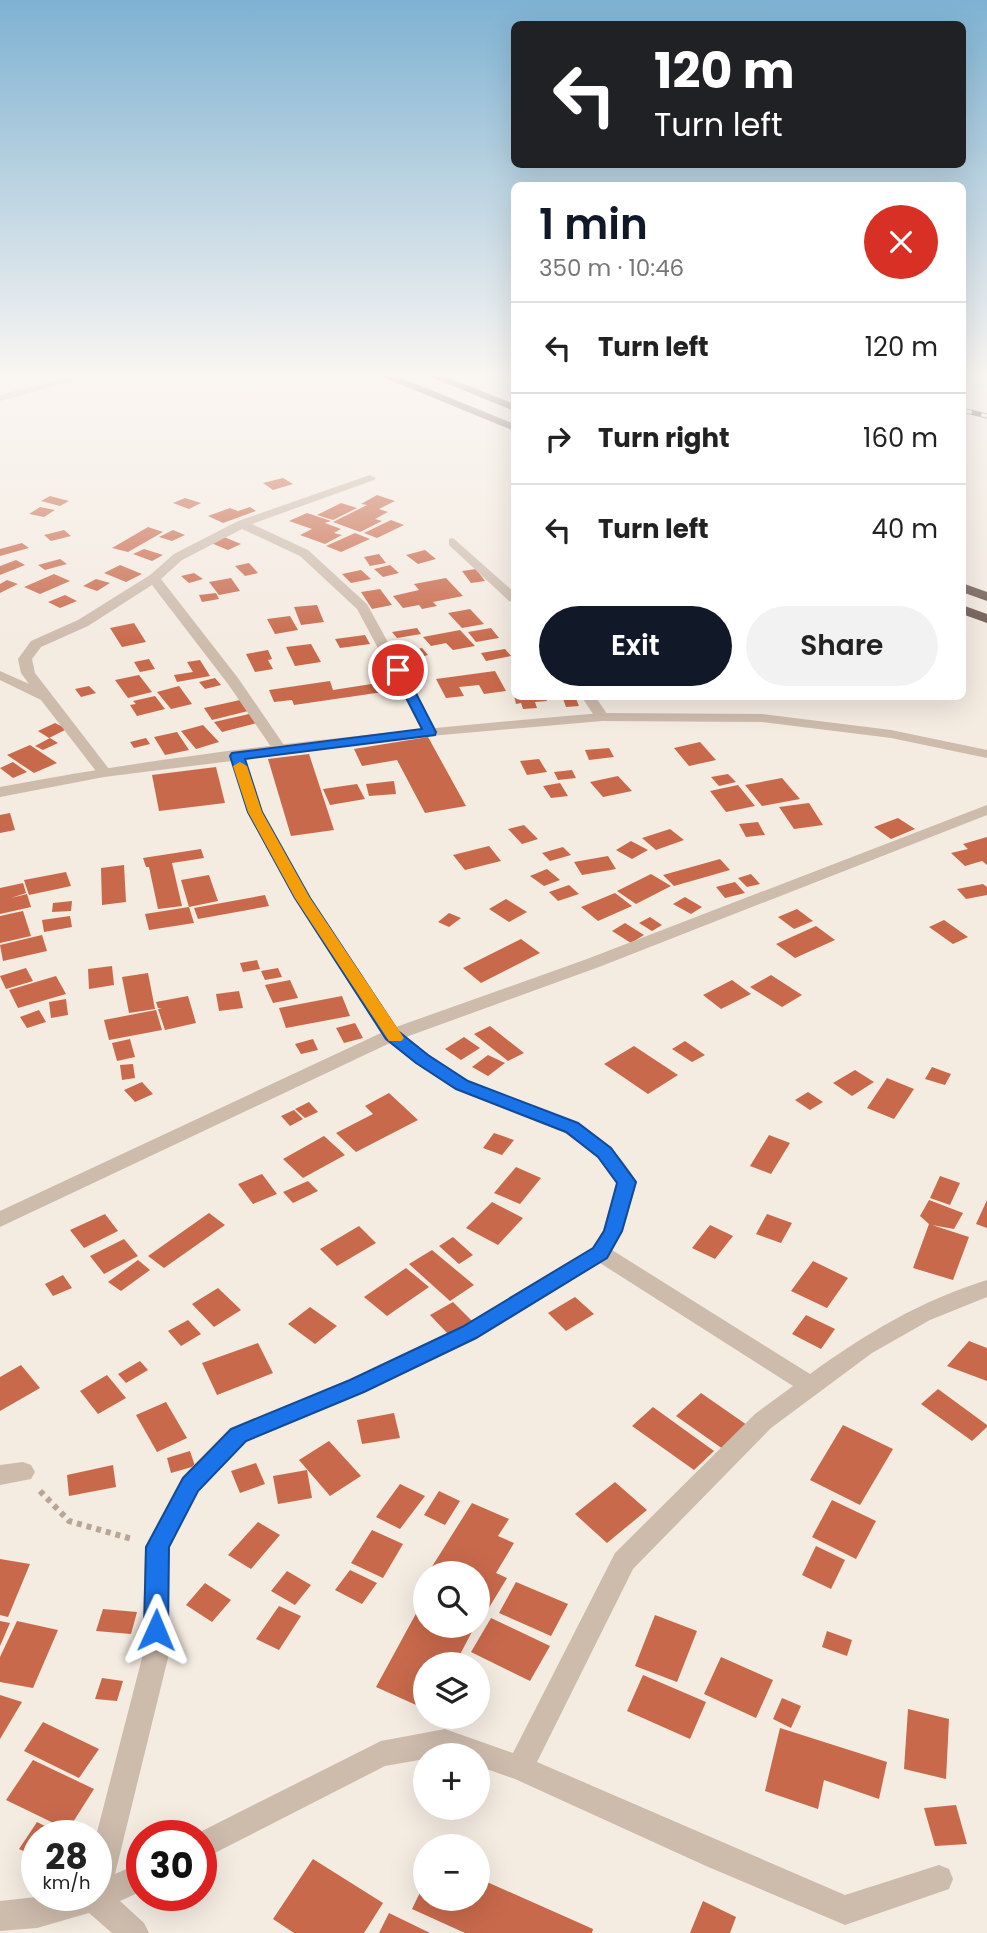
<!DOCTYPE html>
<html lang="en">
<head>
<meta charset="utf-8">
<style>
  :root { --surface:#fff; --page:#f2f2f2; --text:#222; --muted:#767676; --line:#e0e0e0; --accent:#111827 }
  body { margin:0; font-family:Poppins,sans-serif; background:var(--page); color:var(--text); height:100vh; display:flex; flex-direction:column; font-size:26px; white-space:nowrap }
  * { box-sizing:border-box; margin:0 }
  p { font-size:23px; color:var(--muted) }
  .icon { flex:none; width:38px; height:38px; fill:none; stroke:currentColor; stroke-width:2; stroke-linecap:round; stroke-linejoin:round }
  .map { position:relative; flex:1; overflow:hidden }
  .side { position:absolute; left:511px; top:182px; width:455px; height:518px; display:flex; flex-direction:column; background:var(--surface); border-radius:10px; box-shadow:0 7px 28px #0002 }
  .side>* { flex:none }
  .hud { position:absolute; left:511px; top:21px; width:455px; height:147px; border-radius:10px; box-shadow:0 7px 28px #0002; background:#202124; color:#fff; overflow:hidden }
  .tools { position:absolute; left:413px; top:1561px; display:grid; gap:14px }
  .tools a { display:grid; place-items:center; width:77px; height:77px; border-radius:50%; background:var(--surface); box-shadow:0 7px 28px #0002; font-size:35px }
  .speed { position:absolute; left:21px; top:1820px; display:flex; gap:14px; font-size:35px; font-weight:700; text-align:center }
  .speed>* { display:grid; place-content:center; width:91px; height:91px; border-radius:50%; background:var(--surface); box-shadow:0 7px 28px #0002; line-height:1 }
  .speed small { font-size:18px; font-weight:400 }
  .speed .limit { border:10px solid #d22; background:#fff; color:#111 }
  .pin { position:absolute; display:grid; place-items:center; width:60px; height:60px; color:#fff; margin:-30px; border:4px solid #fff; border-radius:50%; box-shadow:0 2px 7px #0007 }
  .me { position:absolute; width:77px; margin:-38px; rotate:1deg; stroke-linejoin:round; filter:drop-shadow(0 0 5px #0008) }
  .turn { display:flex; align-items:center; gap:24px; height:147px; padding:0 28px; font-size:32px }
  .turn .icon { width:91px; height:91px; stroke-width:2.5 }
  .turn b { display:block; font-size:49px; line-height:60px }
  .round { display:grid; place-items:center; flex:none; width:74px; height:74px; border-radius:37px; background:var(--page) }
  .headline { display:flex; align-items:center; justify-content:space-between; height:119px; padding:0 28px }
  h1 { font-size:42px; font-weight:600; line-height:52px; color:var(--accent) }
  .primary-button { display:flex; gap:14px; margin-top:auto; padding:14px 28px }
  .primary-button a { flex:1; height:80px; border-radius:42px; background:var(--accent); color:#fff; font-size:28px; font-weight:600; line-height:80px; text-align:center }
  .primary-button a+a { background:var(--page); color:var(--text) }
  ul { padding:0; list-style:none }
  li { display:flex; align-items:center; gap:21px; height:91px; padding:0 28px; border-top:2px solid var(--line) }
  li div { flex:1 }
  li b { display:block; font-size:26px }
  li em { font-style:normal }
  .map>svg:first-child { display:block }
</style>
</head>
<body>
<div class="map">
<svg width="987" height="1933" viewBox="0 0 987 1933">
  <rect width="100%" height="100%" fill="#f4ebe1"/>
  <g fill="#c8694b">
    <path d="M283,478l10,6 -20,6 -10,-7z"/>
    <path d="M377,495l18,6 -16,8 9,3 -13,7 7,2 -22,11 -27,-10 34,-17 -6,-1z"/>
    <path d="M50,496l19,5 -9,5 -19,-5z"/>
    <path d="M185,498l16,5 -12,6 -16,-6z"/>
    <path d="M341,503l16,5 -24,12 -16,-5z"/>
    <path d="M40,507l15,3 -11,7 -15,-3z"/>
    <path d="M250,507l6,4 -33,12 -15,-7 22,-8 8,3z"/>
    <path d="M307,513l24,8 -6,2 16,6 -7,4 8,2 -17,9 -25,-9 12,-6 -23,-8z"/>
    <path d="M391,520l13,5 -27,13 -13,-5z"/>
    <path d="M148,527l15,5 -35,20 -16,-4z"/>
    <path d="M64,530l7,6 -20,5 -7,-6z"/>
    <path d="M173,530l12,5 -13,6 -13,-4z"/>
    <path d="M355,533l15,6 -29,13 -15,-6z"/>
    <path d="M224,537l17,7 -13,6 -17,-7z"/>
    <path d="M22,543l7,5 -29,8v-7z"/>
    <path d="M144,549l19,6 -11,6 -19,-7z"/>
    <path d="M425,550l11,9 -18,5 -12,-9z"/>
    <path d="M379,554l7,9 -16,3 -6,-9z"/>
    <path d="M60,559l7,5 -22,6 -7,-5z"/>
    <path d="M16,560l9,5 -25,10v-9z"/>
    <path d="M249,563l9,10 -13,3 -10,-10z"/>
    <path d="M120,565l22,9 -16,8 -22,-9z"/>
    <path d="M390,565l9,8 -16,4 -9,-8z"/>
    <path d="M476,569l9,12 -14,2 -9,-12z"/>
    <path d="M361,570l10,9 -20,4 -9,-9z"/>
    <path d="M194,573l9,6 -14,4 -8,-7z"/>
    <path d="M54,574l16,7 -30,13 -16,-7z"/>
    <path d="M231,578l9,13 -21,4 -10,-13z"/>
    <path d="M446,578l17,18 -30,6 4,4 -15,3 -3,-4 -16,3 -10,-12 26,-6 -5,-6z"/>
    <path d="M96,579l14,4 -13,8 -14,-5z"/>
    <path d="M7,580l11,4 -18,9v-9z"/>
    <path d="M380,589l12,16 -20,4 -11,-17z"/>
    <path d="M216,593l3,6 -17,3 -3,-7z"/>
    <path d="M65,595l12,6 -17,7 -12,-6z"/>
    <path d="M317,605l7,17 -23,3 -7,-18z"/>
    <path d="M470,609l14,15 -22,4 -14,-15z"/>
    <path d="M290,616l8,14 -23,4 -8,-15z"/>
    <path d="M134,623l12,19 -24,5 -12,-19z"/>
    <path d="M417,628l4,6 -24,4 -5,-6z"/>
    <path d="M491,628l8,10 -23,4 -8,-10z"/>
    <path d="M460,630l15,16 -22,4 -7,-7 -15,3 -8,-9z"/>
    <path d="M365,635l5,9 -30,4 -5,-9z"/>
    <path d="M311,644l10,18 -26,4 -9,-19z"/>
    <path d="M422,648l6,7 -14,4 -6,-7z"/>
    <path d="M505,649l6,7 -25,5 -5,-8z"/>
    <path d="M268,650l4,9 -4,1 5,9 -18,3 -9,-18z"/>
    <path d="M149,659l6,10 -15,3 -6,-10z"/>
    <path d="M200,660l10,16 -33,6 -3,-7 19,-3 -6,-10z"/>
    <path d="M495,671l11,20 -22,3 -5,-9 -20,2 5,9 -18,2 -10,-19z"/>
    <path d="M139,675l13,17 -24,6 -13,-18z"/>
    <path d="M215,678l6,7 -16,4 -6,-7z"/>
    <path d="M330,681l3,9 45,-7 5,9 -89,13 -2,-5 -18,2 -5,-12z"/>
    <path d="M89,686l7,7 -15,4 -6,-8z"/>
    <path d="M179,686l13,18 -21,5 -14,-17z"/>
    <path d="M155,696l10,13 -28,7 -7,-11 6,-1 -3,-3z"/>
    <path d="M514,696h31l2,5 -12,1 2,6 -14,1 -2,-6 -5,1z"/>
    <path d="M562,696h13l4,10 -13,1z"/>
    <path d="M240,700l8,11 -36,9 -8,-12z"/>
    <path d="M249,714l8,9 -35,9 -8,-10z"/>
    <path d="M55,723l12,6 -18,9 -11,-7z"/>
    <path d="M203,725l16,17 -23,7 -15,-18z"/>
    <path d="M177,732l12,18 -24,5 -11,-18z"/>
    <path d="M428,737l38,69 -41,7 -28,-53 -35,6 -8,-17z"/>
    <path d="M50,738l8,5 -15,7 -8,-4z"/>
    <path d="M146,738l4,6 -16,4 -4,-6z"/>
    <path d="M700,742l16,18 -27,6 -15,-18z"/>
    <path d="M30,745l27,18 -23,10 -27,-18z"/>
    <path d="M609,748l5,9 -25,3 -4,-10z"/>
    <path d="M309,754l25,76 -43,6 -23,-77z"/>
    <path d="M539,759l8,13 -20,3 -7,-14z"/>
    <path d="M13,762l14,10 -14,6 -13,-10z"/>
    <path d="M216,767l9,36 -66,8 -7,-36z"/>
    <path d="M572,770l4,8 -18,2 -4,-8z"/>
    <path d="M728,774l8,8 -17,4 -8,-9z"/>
    <path d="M618,776l14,15 -29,6 -13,-15z"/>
    <path d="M782,778l18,21 -38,7 -17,-21z"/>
    <path d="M394,781l2,13 -27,2 -3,-12z"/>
    <path d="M560,783l8,13 -17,2 -8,-12z"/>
    <path d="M357,784l8,15 -35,6 -7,-16z"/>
    <path d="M738,785l17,21 -29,6 -16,-21z"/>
    <path d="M809,803l14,22 -29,4 -15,-22z"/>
    <path d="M10,813l5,17 -15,3v-18z"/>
    <path d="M898,818l17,11 -24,10 -17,-12z"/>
    <path d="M758,822l7,13 -19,2 -7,-13z"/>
    <path d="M524,825l14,14 -16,5 -14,-15z"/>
    <path d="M670,829l14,11 -28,10 -14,-12z"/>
    <path d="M987,837v28l-5,-4 -17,5 -14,-13 17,-4 -5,-5z"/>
    <path d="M631,841l17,9 -16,9 -16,-9z"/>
    <path d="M489,846l12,15 -36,9 -12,-15z"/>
    <path d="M563,847l8,8 -21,6 -8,-8z"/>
    <path d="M201,849l3,9 -32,5 10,43 -24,3 -9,-42h-3l-3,-9z"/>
    <path d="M608,856l8,13 -34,6 -8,-13z"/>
    <path d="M720,859l10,11 -56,16 -11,-11z"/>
    <path d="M124,865l2,37 -24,3 -1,-37z"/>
    <path d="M547,869l13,11 -16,6 -14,-10z"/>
    <path d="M66,872l5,14 -42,9 -5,-15z"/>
    <path d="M651,874l20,12 -35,18 -19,-13z"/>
    <path d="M751,874l9,10 -13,3 -9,-9z"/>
    <path d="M209,875l9,26 -29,6 5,16 -45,7 -4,-16 44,-7 -8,-27z"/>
    <path d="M735,882l10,11 -20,5 -9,-11z"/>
    <path d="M23,883l3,10 -15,5 16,-4 4,13 -31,7v-26z"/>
    <path d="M983,884l4,3v8l-21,4 -9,-10z"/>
    <path d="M569,885l10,9 -21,7 -9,-9z"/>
    <path d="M615,893l17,13 -34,15 -17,-14z"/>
    <path d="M265,895l4,11 -71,13 -4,-11z"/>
    <path d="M685,897l17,10 -11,7 -18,-10z"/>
    <path d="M506,899l21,13 -18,10 -20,-13z"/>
    <path d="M72,901l-1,10 -19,1 1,-9z"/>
    <path d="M797,909l16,12 -19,8 -16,-12z"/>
    <path d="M23,911l8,25 -31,7v-27z"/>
    <path d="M449,913l12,5 -12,9 -11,-5z"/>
    <path d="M70,916l2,11 -28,5 -2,-12z"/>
    <path d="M650,917l12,8 -10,6 -13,-8z"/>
    <path d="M944,920l24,17 -15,7 -24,-17z"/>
    <path d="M625,923l19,12 -13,8 -19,-12z"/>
    <path d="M816,926l19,14 -40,18 -19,-14z"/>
    <path d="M42,935l5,16 -44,10 -3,-16z"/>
    <path d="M521,939l19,14 -59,30 -18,-15z"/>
    <path d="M257,960l3,9 -17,3 -3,-9z"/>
    <path d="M112,966l2,19 -25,4 -1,-20z"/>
    <path d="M26,968l7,13 -27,8 -6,-13z"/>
    <path d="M278,968l4,9 -17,3 -4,-9z"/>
    <path d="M148,973l7,36 -26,4 -7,-36z"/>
    <path d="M771,975l31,20 -20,12 -32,-20z"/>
    <path d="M56,976l10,18 -48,14 -9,-18z"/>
    <path d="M290,980l8,18 -25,5 -8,-18z"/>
    <path d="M732,980l19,14 -30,15 -18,-14z"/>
    <path d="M239,991l4,17 -24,3 -3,-17z"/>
    <path d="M188,996l8,27 -31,7 -7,-21 4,-1h-4l-2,-6z"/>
    <path d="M342,996l8,20 -64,12 -7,-20z"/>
    <path d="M66,999l2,16 -17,3 -2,-16z"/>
    <path d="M39,1010l7,12 -19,6 -7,-11z"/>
    <path d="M156,1010l6,20 -53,10 -5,-20z"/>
    <path d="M355,1023l8,15 -19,5 -8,-15z"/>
    <path d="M490,1026l34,27 -16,8 -34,-27z"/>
    <path d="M464,1037l16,11 -19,12 -16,-11z"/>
    <path d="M130,1039l5,18 -18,4 -5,-18z"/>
    <path d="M313,1039l5,11 -17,4 -6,-10z"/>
    <path d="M685,1041l20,14 -13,7 -20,-13z"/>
    <path d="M634,1046l44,29 -30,19 -44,-30z"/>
    <path d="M488,1055l17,8 -17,13 -16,-9z"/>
    <path d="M133,1064l2,14 -13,2 -2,-15z"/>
    <path d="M932,1067l19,7 -6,11 -20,-6z"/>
    <path d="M855,1070l19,12 -22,14 -19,-13z"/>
    <path d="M887,1078l27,11 -20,30 -27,-11z"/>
    <path d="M142,1082l11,12 -18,8 -11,-12z"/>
    <path d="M808,1092l15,10 -13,8 -15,-10z"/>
    <path d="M389,1093l29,27 -62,32 -20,-19 37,-19 -8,-8z"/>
    <path d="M309,1102l9,10 -13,6 -10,-9z"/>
    <path d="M294,1110l9,9 -13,7 -9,-10z"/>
    <path d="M494,1133l20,7 -12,15 -19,-7z"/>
    <path d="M769,1135l21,8 -19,31 -21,-8z"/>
    <path d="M324,1136l21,19 -42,23 -20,-19z"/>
    <path d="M516,1167l25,11 -21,26 -26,-11z"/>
    <path d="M262,1174l15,20 -24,10 -15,-20z"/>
    <path d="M940,1176l20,7 -10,22 -20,-7z"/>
    <path d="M308,1181l10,10 -25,12 -10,-11z"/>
    <path d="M929,1200l34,13 -9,16 -22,-4 37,12 -16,43 -40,-12 16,-44 -9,-8z"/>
    <path d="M987,1200v28l-11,-4z"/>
    <path d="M492,1202l31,16 -25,27 -32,-17z"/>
    <path d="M209,1213l16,12 -61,43 -16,-12z"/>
    <path d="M105,1214l13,17 -34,17 -14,-18z"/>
    <path d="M767,1214l25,9 -11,20 -25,-9z"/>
    <path d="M710,1225l23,11 -18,23 -23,-11z"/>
    <path d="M359,1226l17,17 -39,23 -17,-17z"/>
    <path d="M453,1237l20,18 -14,9 -20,-18z"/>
    <path d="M124,1239l14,17 -34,18 -14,-18z"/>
    <path d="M432,1250l42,35 -24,16 -41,-37z"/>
    <path d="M138,1260l12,10 -29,21 -13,-9z"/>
    <path d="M813,1261l35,17 -21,30 -36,-17z"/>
    <path d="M406,1268l23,19 -42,29 -23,-19z"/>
    <path d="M63,1275l9,13 -19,8 -8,-12z"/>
    <path d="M218,1288l23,22 -27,17 -22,-23z"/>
    <path d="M575,1297l19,17 -28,17 -18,-18z"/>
    <path d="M453,1302l20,20 -24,13 -19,-20z"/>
    <path d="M310,1307l27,19 -22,18 -27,-20z"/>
    <path d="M806,1315l29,14 -14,20 -29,-15z"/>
    <path d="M188,1320l13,14 -20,12 -13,-15z"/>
    <path d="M969,1341l18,7v33l-40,-15z"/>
    <path d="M258,1343l15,30 -56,22 -15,-32z"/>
    <path d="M140,1361l8,9 -22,13 -8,-9z"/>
    <path d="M21,1365l19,23 -40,23v-34z"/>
    <path d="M107,1375l19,23 -28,16 -18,-23z"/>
    <path d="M938,1389l49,36v2l-15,14 -51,-37z"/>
    <path d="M701,1393l46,32 -24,24 -47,-33z"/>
    <path d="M166,1402l21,36 -30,14 -21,-37z"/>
    <path d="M653,1407l61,44 -20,19 -62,-44z"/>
    <path d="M394,1413l6,25 -38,6 -5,-24z"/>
    <path d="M843,1425l50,24 -33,56 -50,-25z"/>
    <path d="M329,1441l32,35 -31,20 -31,-36z"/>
    <path d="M190,1451l5,15 -24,7 -4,-15z"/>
    <path d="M256,1463l9,21 -25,9 -9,-22z"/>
    <path d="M113,1465l3,22 -47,9 -2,-21z"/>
    <path d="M307,1470l5,28 -34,6 -5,-28z"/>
    <path d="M615,1482l32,28 -40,33 -32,-29z"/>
    <path d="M400,1484l25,12 -25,33 -24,-12z"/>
    <path d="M439,1491l21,10 -15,24 -21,-10z"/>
    <path d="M832,1500l44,21 -20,38 -44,-22z"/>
    <path d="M472,1503l37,16 -11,17 16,7 -18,30 11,5 -20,33 -9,-5v-33h-50z"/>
    <path d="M258,1522l22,13 -29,34 -23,-14z"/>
    <path d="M372,1530l31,14 -20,34 -32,-15z"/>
    <path d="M816,1546l29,14 -14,29 -29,-14z"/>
    <path d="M0,1559l30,5 -22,53 -8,-2z"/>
    <path d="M350,1570l27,13 -15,21 -27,-14z"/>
    <path d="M287,1571l24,14 -16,20 -24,-14z"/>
    <path d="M516,1582l52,22 -17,32 -52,-23z"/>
    <path d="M205,1583l26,17 -19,22 -26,-17z"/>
    <path d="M425,1597v29h50l-20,38h-30v45l-49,-22z"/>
    <path d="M279,1606l22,10 -22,34 -23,-11z"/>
    <path d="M103,1609l34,3 -6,22 -35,-3z"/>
    <path d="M655,1615l42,16 -20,51 -42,-16z"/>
    <path d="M491,1618l59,28 -20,35 -59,-29z"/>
    <path d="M0,1621l10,2 -10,23z"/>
    <path d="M17,1621l41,9 -25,58 -33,-6v-25z"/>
    <path d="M827,1631l25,9 -5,16 -25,-9z"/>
    <path d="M721,1657l52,23 -17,38 -52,-24z"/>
    <path d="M643,1675l63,27 -16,37 -63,-28z"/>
    <path d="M102,1678l21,3 -6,20 -22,-2z"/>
    <path d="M0,1695l22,7 -22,37z"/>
    <path d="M782,1698l19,8 -10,22 -18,-9z"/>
    <path d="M908,1709l41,10 -3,60 -42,-10z"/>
    <path d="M43,1722l56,27 -20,29 -55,-27z"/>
    <path d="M780,1728l107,34 -8,37 -55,-19 -6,29 -53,-18z"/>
    <path d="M33,1760l61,29 -26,41 -62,-30z"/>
    <path d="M956,1805l11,39 -32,2 -11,-38z"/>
    <path d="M37,1822l24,12 -24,2v21l-18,-8z"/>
    <path d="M313,1859l70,44 -19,30h-70l-21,-14z"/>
    <path d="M478,1878l115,51 -1,4h-127l-53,-24 13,-27v17h53z"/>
    <path d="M703,1901l33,16 -6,16h-40z"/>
    <path d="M389,1913l41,20h-51z"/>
  </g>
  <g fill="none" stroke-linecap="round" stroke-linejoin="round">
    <path stroke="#b9a596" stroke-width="6" stroke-dasharray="5 5" stroke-linecap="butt" d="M40,1491l29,30 63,18"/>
    <g fill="#cdbbac" fill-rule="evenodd">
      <path d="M78,375h17l-95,26v-6z"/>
      <path d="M370,475l6,3 -2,2 -122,44 56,26 59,54 70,128 -2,3h-10l-2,-3 -66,-123 -57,-53 -58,-27 -60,31 -21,19 77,99 50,73 -2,3h-10l-48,-70 -76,-99 -64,41 -47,21 -9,12 3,14 74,96 3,3 -3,3h-10l-58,-75 -41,-20v-9l29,13 -8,-11 -3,-14 13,-18 47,-21 72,-45 24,-21 64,-33z"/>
      <path d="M453,538l61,54v10l-5,-1 -60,-56v-6z"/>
      <path d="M581,696h14l14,21 -2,3h-10z"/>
      <path d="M237,752l7,4 19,56 47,86 86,129 191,-68 400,-154v10l-388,152 -193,70c19,15 39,30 61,43 65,36 127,29 170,102l-14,49 -11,19 198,124c55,-40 112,-74 177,-94v17l-57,23 -58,33 -101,75 -138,141 -96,193 308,133 94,-30 10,4 4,10 -4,10 -104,36 -139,-59 -191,-87 -37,-13v-11h-53v4l-40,7 -184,94v-24h-9l189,-95 64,-12 68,24 102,-200 140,-139 38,-28 -193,-123 -123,76 -112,53 -119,50 -48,49 -29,57 -1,110 -53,216 27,-12v29l-22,10 24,22 5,10h-37l-23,-20 -52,15 -37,3v-30l54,-6h42v-59l46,-178 3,-111 37,-70 48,-49 119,-48 112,-53 132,-79 10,-18 14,-47 -19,-26 -33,-24 -110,-44 -65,-46 -390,184v-16l381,-178 -87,-135 -47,-86 -17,-56z"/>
      <path d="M23,1462l8,3 4,7 -4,7 -31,6v-20z"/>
    </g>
    <path fill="#cdbbac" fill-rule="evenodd" d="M602,713l160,1 129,16 96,20v8l-96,-20 -129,-16 -160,-1 -172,15 -326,41 -104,20v-10c199,-38 401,-57 602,-74z"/>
    <g fill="#6c584f" fill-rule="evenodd">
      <path d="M378,375h16l120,49v7z"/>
      <path d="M426,375h16l72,29v7z"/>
      <path d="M962,583l25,9v9l-25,-9z"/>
      <path d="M962,605l25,9v9l-25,-9z"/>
    </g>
    <defs>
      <path id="rail" d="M962,410l25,6"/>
    </defs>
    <use href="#rail" stroke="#3b302b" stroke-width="5"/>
    <use href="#rail" stroke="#fbf5ee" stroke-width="3.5" stroke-dasharray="10" stroke-linecap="butt"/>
  </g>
  <linearGradient id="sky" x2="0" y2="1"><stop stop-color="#7eb2d2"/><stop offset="0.58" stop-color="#faf6f2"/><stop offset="1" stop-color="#faf6f2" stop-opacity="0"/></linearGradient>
  <rect width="987" height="646" fill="url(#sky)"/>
  <path fill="#1a73e8" stroke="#114b97" stroke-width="2" d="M398,666l6,4 32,62 -1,3 -190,24 17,53 48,86 88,133 30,24 40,26 110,42 33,25 25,34 -14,49 -15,27 -131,80 -112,54 -118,49 -48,50 -29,56 -1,83 -4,7 -8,3 -8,-3 -4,-7 2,-83 37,-69 48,-49 119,-49 112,-53 131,-79 11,-17 13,-48 -19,-26 -32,-25 -110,-43 -40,-26 -30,-24 -91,-141 -47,-86 -18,-56 2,-3 190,-24 -30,-59z"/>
  <path fill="#f59e0b" d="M240,762l7,4 15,46 48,86 94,140 -3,3h-12l-94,-143 -47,-86 -15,-46z"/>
</svg>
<div class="tools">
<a><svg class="icon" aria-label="search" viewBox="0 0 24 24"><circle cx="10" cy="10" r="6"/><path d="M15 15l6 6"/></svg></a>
<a><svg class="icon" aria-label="layers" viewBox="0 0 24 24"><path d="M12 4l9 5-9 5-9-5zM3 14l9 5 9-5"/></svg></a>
<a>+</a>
<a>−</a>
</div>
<div class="speed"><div>28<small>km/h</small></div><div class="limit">30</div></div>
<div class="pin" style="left:398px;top:670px;background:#d93025"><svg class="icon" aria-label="arrive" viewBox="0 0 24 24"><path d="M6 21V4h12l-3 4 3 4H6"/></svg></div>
<svg class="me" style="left:156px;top:1630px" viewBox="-20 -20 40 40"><path d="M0-17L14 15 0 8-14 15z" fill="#1a73e8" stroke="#fff" stroke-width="4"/></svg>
<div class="hud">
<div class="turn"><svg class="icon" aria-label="left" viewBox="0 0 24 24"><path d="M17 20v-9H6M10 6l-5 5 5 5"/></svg><div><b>120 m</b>Turn left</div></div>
</div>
<section class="side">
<div class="headline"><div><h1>1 min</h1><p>350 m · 10:46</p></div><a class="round" style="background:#d93025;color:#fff"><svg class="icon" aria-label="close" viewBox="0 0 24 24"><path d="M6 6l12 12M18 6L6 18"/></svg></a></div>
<ul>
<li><svg class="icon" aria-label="left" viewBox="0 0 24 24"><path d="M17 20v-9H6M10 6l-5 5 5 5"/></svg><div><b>Turn left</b></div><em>120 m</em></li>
<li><svg class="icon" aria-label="right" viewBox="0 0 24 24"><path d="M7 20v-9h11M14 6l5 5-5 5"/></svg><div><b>Turn right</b></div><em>160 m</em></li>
<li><svg class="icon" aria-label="left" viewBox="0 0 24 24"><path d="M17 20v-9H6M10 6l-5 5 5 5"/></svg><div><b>Turn left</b></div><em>40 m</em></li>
</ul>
<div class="primary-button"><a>Exit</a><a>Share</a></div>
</section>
</div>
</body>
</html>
